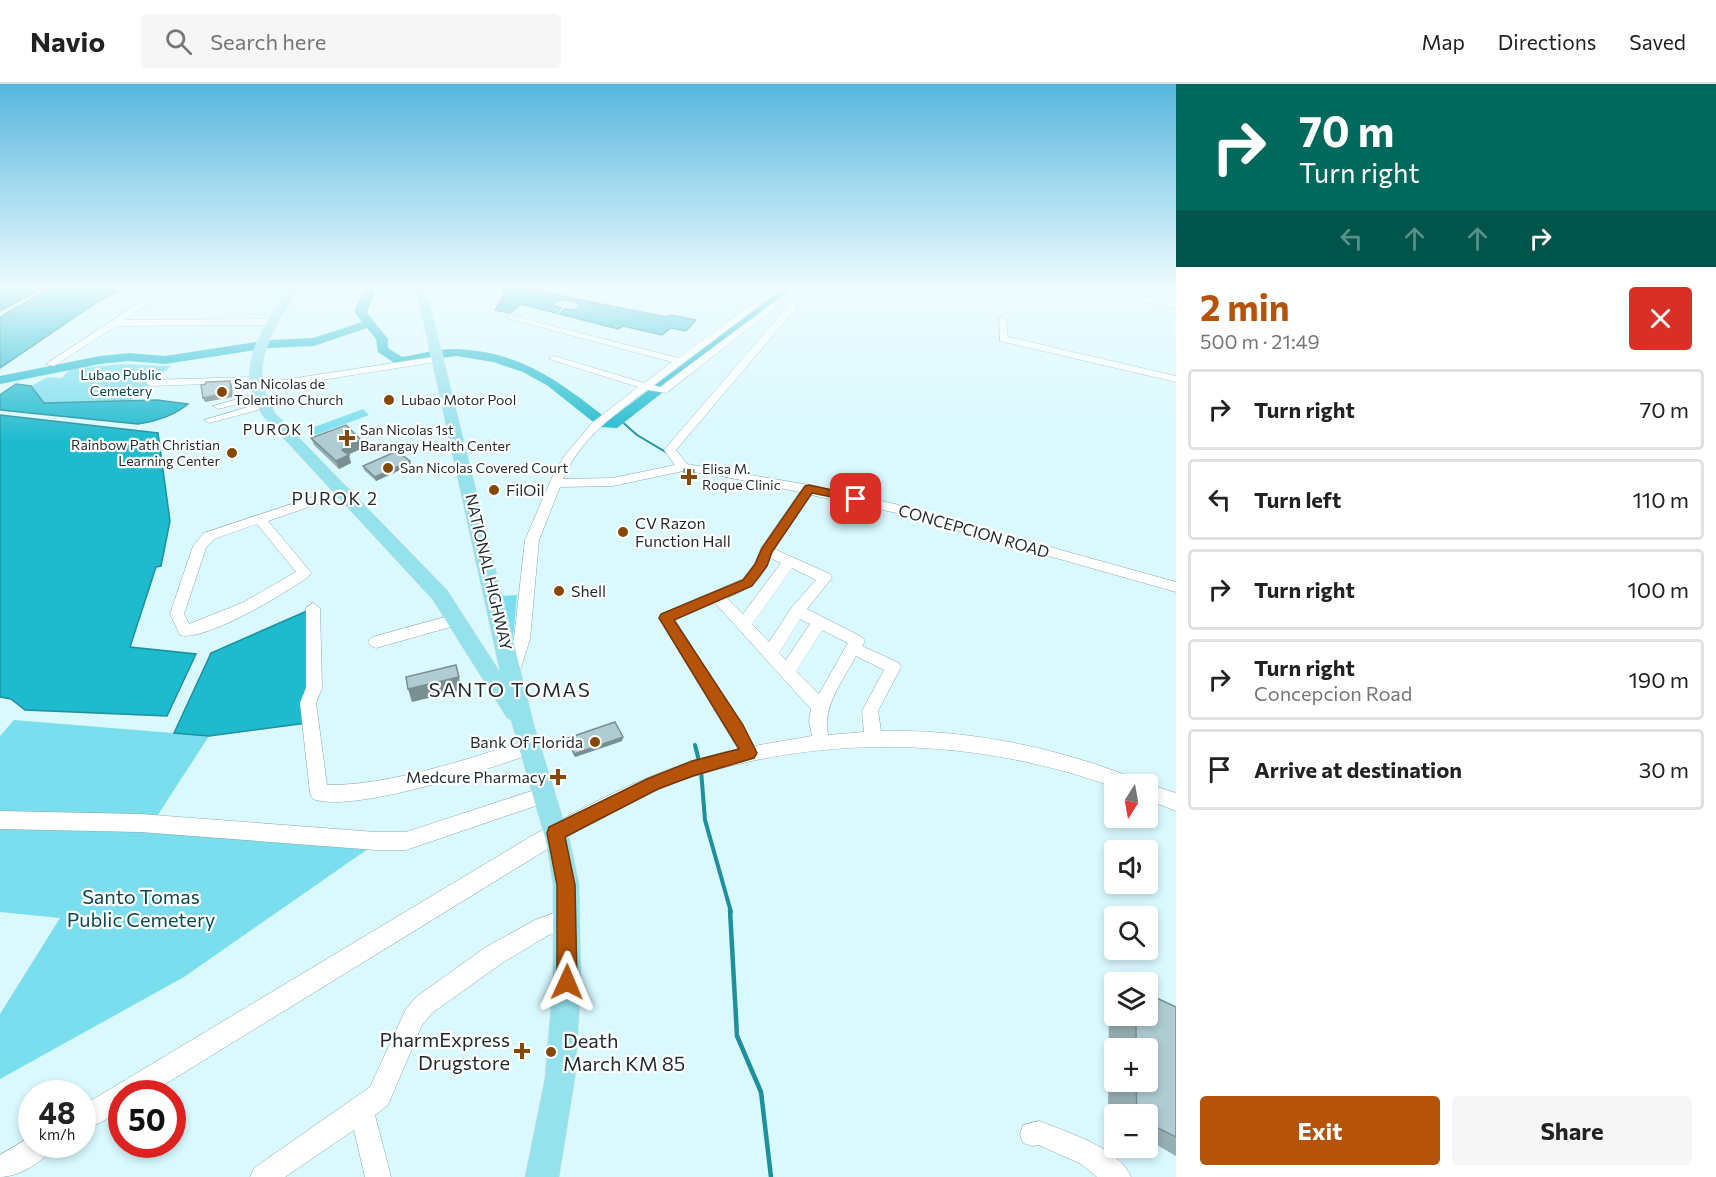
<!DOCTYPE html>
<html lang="en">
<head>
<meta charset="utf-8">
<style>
  :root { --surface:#fff; --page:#f6f6f6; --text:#222; --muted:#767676; --line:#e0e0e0; --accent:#b45309 }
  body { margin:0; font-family:Commissioner,sans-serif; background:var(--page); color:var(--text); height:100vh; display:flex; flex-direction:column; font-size:22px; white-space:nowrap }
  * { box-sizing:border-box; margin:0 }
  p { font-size:20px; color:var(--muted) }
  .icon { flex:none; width:33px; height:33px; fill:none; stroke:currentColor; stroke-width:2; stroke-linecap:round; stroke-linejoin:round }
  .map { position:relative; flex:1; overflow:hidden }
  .panel { display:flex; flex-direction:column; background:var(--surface); width:540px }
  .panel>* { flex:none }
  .banner { background:#00695c; color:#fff; overflow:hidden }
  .needle { width:39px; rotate:191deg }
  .controls { position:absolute; left:1104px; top:690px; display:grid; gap:12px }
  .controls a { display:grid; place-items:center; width:54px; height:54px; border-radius:6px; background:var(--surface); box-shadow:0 3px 9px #0003; font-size:30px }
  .speed { position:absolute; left:18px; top:996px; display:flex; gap:12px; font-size:30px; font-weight:700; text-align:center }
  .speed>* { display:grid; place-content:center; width:78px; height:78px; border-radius:50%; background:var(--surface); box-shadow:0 3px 9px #0003; line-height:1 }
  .speed small { font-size:15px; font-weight:400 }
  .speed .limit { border:9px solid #d22; background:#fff; color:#111 }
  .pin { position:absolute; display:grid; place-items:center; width:51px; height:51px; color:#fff; margin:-26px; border-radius:12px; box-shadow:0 3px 9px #0006 }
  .me { position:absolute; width:66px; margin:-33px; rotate:1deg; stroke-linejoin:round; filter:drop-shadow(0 0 4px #0008) }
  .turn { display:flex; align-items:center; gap:21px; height:126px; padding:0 24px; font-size:27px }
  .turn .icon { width:78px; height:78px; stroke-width:2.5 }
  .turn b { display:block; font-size:42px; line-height:51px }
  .lanes { display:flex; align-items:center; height:57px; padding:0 24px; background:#0003; justify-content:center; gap:30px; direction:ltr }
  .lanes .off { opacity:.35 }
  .round { display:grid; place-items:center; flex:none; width:63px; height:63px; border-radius:6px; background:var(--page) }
  .headline { display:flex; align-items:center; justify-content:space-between; height:102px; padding:0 24px }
  h1 { font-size:36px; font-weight:700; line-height:45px; color:var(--accent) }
  .cta { display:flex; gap:12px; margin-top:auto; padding:12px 24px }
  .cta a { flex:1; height:69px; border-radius:6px; background:var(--accent); color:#fff; font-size:24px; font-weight:700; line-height:69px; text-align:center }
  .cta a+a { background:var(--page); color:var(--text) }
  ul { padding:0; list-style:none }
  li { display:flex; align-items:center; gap:18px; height:81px; margin:0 12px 9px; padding:0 12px; border:3px solid var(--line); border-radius:6px }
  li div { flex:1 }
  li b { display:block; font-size:22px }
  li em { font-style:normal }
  header { display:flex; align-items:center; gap:36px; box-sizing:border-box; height:84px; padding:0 30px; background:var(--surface); border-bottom:2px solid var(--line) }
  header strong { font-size:28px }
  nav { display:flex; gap:33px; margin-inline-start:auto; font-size:21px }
  .search { width:420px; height:54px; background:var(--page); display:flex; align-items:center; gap:15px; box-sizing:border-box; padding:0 21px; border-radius:6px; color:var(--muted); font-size:22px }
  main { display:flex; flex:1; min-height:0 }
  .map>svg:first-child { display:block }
</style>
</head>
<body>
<header>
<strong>Navio</strong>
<div class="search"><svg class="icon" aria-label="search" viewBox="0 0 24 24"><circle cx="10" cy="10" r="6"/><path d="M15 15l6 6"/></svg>Search here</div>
<nav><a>Map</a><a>Directions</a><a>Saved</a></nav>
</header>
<main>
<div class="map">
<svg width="1176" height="1093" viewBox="0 0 1176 1093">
  <rect width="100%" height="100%" fill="#d9f9fe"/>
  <g fill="#7adeee">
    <path d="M122,280l49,2 -43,36 -84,1 -15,-16 19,-10 14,1 8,-9z"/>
    <path d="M363,325l6,6 -54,20 -6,-6z"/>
    <path d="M517,511l-4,43h-6l-8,-42z"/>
    <path d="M14,636l195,16 -59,91 225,17 -191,133 -184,102v-65l60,-96 -60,-6v-176z"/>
  </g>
  <g fill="#1ebace" stroke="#1e8f9d" stroke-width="1.5">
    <path d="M0,204h40l2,1 -42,22z"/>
    <path d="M50,204h74l-24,12 -100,68v-51z"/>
    <path d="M501,204h24l48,10 -4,3 -11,-1 -5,5 8,3 -5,5 -35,-9 -11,9 -15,-3 9,-14z"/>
    <path d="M575,215l92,18 4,-2 25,5 -10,11 -15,-3 -9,7 -39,-9 -5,3 -59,-15 6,-5 10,1 6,-5 -9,-4z"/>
    <path d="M16,300l15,2 13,17 113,-3 31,4c-13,11 -33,18 -50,20l-138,-14v-15z"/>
    <path d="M0,331l158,18 12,88 -9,45 -5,1 -26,80 66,7 -29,62 -142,-6 -14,-11 -11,-2z"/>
    <path d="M307,527v112l-98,13 -35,-3 37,-80z"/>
  </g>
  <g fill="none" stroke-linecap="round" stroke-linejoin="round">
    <path stroke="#1e8f9d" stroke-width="2" d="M619,335l18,16 32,19"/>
    <g stroke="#1e8f9d" stroke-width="4">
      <path d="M695,661l4,16"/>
      <path d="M701,686l4,50 26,92"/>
    </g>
    <path stroke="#1e8f9d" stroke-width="4.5" d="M730,826l7,126 24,56 10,85"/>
    <path fill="#1ebace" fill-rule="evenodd" d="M366,204h10l-9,25 21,26v9l14,9c17,-3 38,-9 55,-8 62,3 99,30 145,66l2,3 -2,2h7l175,-132h12l-179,140 -17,-1 -2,-3 2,-2 -8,-1 -44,-35 -25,-14 -30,-10 -37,-6 -60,8 -18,-12 -2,-13 -9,-11 -53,18 -45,2 -104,16 -36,-3 -29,3 -100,20v-8l100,-20 29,-3 36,3 104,-16 44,-2 49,-16 -7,-9v-4z"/>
    <defs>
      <g id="minor">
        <path d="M162,204h10l-48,32 148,-1 4,3 -4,3 -156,1 -62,40 -8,-2z"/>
        <path d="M773,204h10l-129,97 6,2 133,-99h10l-18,13 12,2v4l-121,143 11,14 122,21 90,20 277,77v10l-279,-79 -86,-18 -37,54 56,25 2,4 -25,31 55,28 3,4 -3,5 37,17 2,4 -23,44 3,20c86,-2 173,16 253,47l3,6h-23v3c-137,-49 -284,-54 -423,-10 -42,14 -81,35 -119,57l-423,260h-27v17l-40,21v-26l448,-269c66,-37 133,-72 208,-88l-79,-131 2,-4 82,-35 12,-14 6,-17 39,-56 -84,-17 -33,-4 -70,15 -53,1 -21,53 -9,99 -12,38 -6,1 -6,-1 -2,-5 10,-33 11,-99 29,-67 11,-18 28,-33 45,-35 -89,-28 5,-3 90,27 28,-21 -166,-44 4,-3 168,43zM779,221l9,1 -124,144 11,15 -62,13 -50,1c16,-39 52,-65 84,-89l19,3zM770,474l11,5 -38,51 -16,-16c21,-9 36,-17 43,-40zM792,484l24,12 -24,27 -23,35 -17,-18zM715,519l96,106 -2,12 3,15 -58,10 -79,-126zM800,535l10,5 -24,36 -7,-7zM822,546l26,13 -29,51 -23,-23zM856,572l28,14 -22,41 2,21 -36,3c-6,-29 15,-54 28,-79z"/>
        <path d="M1113,204h8v4l55,10v6l-62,-12z"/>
        <path d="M999,233l7,2 2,18 168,39v6l-176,-41z"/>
        <path d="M439,272l3,1v4l-184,29 -5,-3 5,-3z"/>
        <path d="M256,293l4,1v4l-109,4 -5,-3 5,-3z"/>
        <path d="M260,309l5,3 -1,2 -46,11 -5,-3z"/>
        <path d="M265,318l4,1v4l-60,16 -5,-3z"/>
        <path d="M340,404l4,1v6l-76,26 41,49 2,3 -2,3c-21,16 -106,67 -129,59l-10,-21 23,-68 11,-13zM257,440l39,48 -54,31 -53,21 -5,-10 22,-66 8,-9z"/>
        <path d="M313,519l7,5 2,80 -6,15 11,82c61,1 145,-27 203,-46l6,3 3,5 -3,5c-42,16 -185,62 -223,47l-3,-6 -10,-90 6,-15v-80z"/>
        <path d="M456,530l5,2 2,4 -2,4 -85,24 -5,-2 -3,-4 3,-4 5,-2z"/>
        <path d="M1146,700h2l28,9v18l-28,-11v-16z"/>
        <path d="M544,703l6,2 3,6 -3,6 -144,49h-30l-236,-18 -140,-3v-18l140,3 236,18h30z"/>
        <path d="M568,824l7,3 3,7 -3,7 -28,11 -45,27 -70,50 -10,12 -34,80 -13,10 16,62h-26l-11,-47 -69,47h-35l4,-9 116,-81 36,-78 10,-12 70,-50 49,-27z"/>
        <path d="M1039,1037c28,11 80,27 92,56h-34l-16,-13 -42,-19 -7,1 -9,-3 -3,-9 3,-9z"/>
        <path d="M32,1052v8h22c-7,17 -36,33 -54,33v-22z"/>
      </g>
      <path id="major" d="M288,204h11c-16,27 -42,62 -36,95 2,11 8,21 12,30l172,177 53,82 -84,-384h10l108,437 36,116 9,43 2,98 -6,96 -16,99h-34l20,-99 8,-96v-98l-7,-43 -35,-121 -4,-2 -74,-118 -171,-185c-5,-11 -12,-23 -13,-36 0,-33 22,-64 39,-91z"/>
    </defs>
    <use href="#minor" stroke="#8aa7ac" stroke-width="1"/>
    <use href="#major" stroke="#e0e1e1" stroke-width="1"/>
    <use href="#minor" fill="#fff" fill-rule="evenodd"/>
    <use href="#major" fill="#95e1ec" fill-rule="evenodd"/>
  </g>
  <g fill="#96afb4" fill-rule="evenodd">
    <path d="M311,354l50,2 2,8 -15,7 3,8 -12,6 -25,-24z"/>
    <path d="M410,377l1,4 -35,16 -12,-11 -1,-4z"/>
    <path d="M684,385l10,8v4h-10z"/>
    <path d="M623,653l-1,4 -47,16 -7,-15v-4z"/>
    <path d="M1114,911v21h34l28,-9v149l-28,-16v-26h-34v9l-6,-3 1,-124zM1114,964h34v34h-34z"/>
  </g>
  <g fill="#7a8f92">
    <path d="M230,297l2,4 1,12 -28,5 -2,-4z"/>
    <path d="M361,356l2,8 -17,7h3l2,8 -12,6 -3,-8 8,-14z"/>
    <path d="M410,377l1,4 -35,16 -1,-4z"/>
    <path d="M456,581l6,25 -50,12 -4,-13z"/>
    <path d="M623,653l-1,4 -47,16 -1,-3z"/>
  </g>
  <g fill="#aeccd1" stroke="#7a8f92" stroke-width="1.5">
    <path d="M230,297l1,11 -28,6 -2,-13 5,-1v-2z"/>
    <path d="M346,341l15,15 -17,7 -2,3 7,5 -13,6 -25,-23z"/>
    <path d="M397,367l13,10 -35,16 -12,-11z"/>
    <path d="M684,385l10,1v7l-10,-1z"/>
    <path d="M456,581l3,12 -51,12 -2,-12z"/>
    <path d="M615,638l8,15 -49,17 -6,-16z"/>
    <path d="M1148,910l28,13v130l-28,-14v-9h-11l-1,-32h12v-34h-12v-32h12z"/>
  </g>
  <linearGradient id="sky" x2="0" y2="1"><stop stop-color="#57b6de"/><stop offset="0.57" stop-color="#eefcff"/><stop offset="1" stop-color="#eefcff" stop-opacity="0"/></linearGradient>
  <rect width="1176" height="357" fill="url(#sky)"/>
  <path fill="#b45309" stroke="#753606" stroke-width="1.5" d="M809,401l47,10 5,4 -5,3 -44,-9 -40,59 -5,14 -15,20 -78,34 69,105 14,28 -3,5 -61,18 -35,13 -93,48 10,48 2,97 -3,7 -7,3 -7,-3 -3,-7v-97l-10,-52 2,-6 98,-48 45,-18 47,-12 -80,-131 2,-4 82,-34 12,-16 7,-16 43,-62z"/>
  <g fill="#854805" stroke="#fff" stroke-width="2">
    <circle cx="222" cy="308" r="6"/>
    <circle cx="389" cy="316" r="6"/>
    <path d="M344 345h6v6h6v6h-6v6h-6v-6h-6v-6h6z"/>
    <circle cx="232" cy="369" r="6"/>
    <circle cx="388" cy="384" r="6"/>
    <path d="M686 384h6v6h6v6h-6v6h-6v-6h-6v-6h6z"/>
    <circle cx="494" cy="406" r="6"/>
    <circle cx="623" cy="448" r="6"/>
    <circle cx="559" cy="507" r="6"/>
    <circle cx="595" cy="658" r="6"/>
    <path d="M555 684h6v6h6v6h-6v6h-6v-6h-6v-6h6z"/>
    <path d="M519 958h6v6h6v6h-6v6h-6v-6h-6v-6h6z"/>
    <circle cx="551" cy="968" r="6"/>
  </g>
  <g text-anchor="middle" stroke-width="4.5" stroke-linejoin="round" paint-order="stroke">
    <g font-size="14" fill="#084850" stroke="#fff">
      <text x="121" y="296">Lubao Public<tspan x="121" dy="16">Cemetery</tspan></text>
    </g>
    <g font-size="14" fill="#1e2a2c" stroke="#fff" text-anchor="start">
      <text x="234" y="305">San Nicolas de<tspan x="234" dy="16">Tolentino Church</tspan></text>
      <text x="401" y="321">Lubao Motor Pool</text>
      <text x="360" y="351">San Nicolas 1st<tspan x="360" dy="16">Barangay Health Center</tspan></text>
      <text x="220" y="366" text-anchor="end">Rainbow Path Christian<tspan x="220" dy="16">Learning Center</tspan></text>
      <text x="400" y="389">San Nicolas Covered Court</text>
      <text x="702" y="390">Elisa M.<tspan x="702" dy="16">Roque Clinic</tspan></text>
    </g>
    <g font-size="15" letter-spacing="1.5" fill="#1e2a2c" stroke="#fff">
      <text x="279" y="351">PUROK 1</text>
    </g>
    <g font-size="16" fill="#1e2a2c" stroke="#fff" text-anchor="start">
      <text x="506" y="412">FilOil</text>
      <text x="635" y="445">CV Razon<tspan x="635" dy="18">Function Hall</tspan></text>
      <text x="571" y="513">Shell</text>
      <text x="583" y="664" text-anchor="end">Bank Of Florida</text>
      <text x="546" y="699" text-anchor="end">Medcure Pharmacy</text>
    </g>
    <g font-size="16" fill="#1e2a2c" stroke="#fff">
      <text transform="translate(974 447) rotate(16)" y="6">CONCEPCION ROAD</text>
      <text transform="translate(489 488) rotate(77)" y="6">NATIONAL HIGHWAY</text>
    </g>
    <g font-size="18" letter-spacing="1.5" fill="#1e2a2c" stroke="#fff">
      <text x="335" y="421">PUROK 2</text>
    </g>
    <g font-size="20" letter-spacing="1.5" fill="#1e2a2c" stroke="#fff">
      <text x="510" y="613">SANTO TOMAS</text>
    </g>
    <g font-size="20" fill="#084850" stroke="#fff">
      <text x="141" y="820">Santo Tomas<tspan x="141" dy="23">Public Cemetery</tspan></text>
    </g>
    <g font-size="20" fill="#1e2a2c" stroke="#fff" text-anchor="end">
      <text x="510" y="963">PharmExpress<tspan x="510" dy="23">Drugstore</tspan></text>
      <text x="563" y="964" text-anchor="start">Death<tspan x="563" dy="23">March KM 85</tspan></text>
    </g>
  </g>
</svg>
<div class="controls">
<a><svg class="needle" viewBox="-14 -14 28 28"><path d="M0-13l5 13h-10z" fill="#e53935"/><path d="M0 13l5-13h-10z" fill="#767676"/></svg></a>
<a><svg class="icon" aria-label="sound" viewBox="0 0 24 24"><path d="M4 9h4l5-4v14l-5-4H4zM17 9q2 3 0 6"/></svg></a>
<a><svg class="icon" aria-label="search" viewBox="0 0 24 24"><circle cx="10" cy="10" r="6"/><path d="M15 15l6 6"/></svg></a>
<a><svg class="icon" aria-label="layers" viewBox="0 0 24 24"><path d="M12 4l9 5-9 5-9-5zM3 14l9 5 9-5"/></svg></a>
<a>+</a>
<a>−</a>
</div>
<div class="speed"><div>48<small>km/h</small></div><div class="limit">50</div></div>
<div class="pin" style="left:856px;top:415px;background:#d93025"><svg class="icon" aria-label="arrive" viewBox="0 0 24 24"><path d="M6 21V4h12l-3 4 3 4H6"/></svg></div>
<svg class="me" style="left:567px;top:898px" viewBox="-20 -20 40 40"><path d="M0-17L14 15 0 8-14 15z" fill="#b45309" stroke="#fff" stroke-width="4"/></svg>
</div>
<section class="panel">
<div class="banner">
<div class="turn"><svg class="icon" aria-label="right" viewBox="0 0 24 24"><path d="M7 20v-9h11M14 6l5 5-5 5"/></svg><div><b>70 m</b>Turn right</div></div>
<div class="lanes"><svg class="icon off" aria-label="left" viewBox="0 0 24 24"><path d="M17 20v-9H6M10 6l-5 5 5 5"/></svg><svg class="icon off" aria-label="ahead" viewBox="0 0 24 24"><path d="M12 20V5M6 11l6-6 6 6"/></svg><svg class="icon off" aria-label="ahead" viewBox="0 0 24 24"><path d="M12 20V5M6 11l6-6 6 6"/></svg><svg class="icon" aria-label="right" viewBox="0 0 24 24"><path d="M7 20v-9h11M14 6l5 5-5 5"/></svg></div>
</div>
<div class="headline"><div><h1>2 min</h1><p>500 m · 21:49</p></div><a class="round" style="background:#d93025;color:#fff"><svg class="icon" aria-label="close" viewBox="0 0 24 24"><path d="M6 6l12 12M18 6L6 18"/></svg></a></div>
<ul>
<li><svg class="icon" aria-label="right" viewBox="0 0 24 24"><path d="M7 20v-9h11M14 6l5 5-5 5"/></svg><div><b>Turn right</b></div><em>70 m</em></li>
<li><svg class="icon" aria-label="left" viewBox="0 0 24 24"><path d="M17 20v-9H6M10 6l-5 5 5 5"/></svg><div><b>Turn left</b></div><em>110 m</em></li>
<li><svg class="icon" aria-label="right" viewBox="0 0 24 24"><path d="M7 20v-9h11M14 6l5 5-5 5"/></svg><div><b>Turn right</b></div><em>100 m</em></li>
<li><svg class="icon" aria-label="right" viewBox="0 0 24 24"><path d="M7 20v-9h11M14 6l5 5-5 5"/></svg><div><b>Turn right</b><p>Concepcion Road</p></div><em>190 m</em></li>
<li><svg class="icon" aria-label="arrive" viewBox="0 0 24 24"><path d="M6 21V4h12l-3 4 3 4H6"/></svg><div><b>Arrive at destination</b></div><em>30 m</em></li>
</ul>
<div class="cta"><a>Exit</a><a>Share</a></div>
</section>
</main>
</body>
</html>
